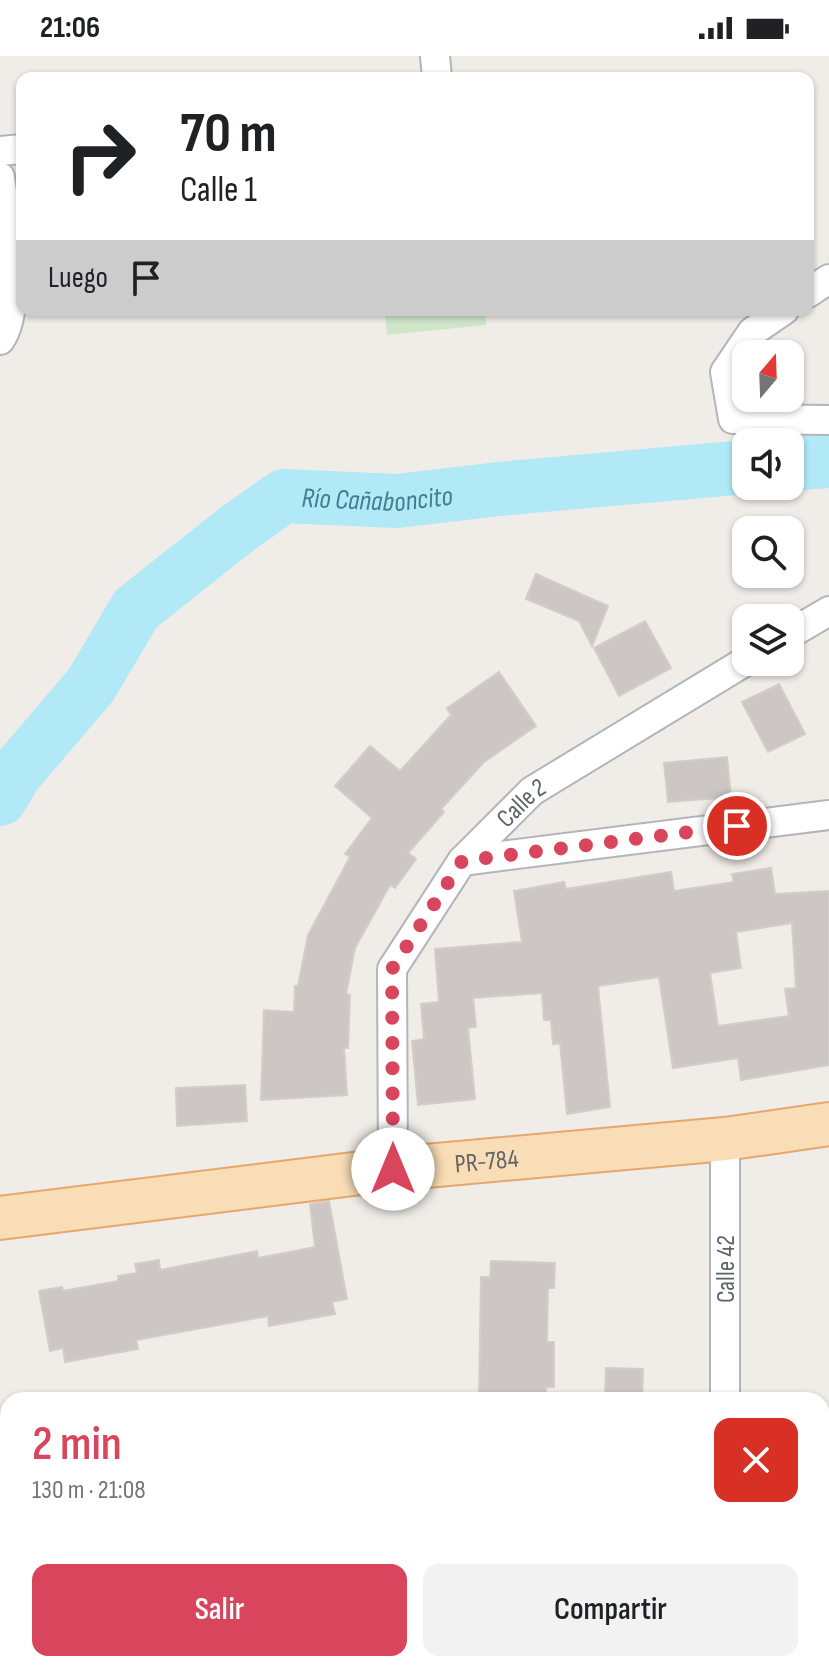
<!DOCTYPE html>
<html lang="es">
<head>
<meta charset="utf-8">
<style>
  :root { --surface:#fff; --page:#f2f2f2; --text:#202124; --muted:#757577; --accent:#d9455c }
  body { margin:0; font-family:"Sofia Sans Condensed",sans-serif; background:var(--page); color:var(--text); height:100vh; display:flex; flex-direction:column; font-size:30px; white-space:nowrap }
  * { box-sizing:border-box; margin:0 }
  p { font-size:26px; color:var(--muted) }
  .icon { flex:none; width:44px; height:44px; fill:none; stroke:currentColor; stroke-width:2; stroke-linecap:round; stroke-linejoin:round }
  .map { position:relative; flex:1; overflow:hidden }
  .sheet { position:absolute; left:0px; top:1336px; width:830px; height:280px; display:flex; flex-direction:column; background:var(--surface); border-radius:24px 24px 0 0; box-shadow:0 2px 6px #0004 }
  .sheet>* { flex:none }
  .banner { position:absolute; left:16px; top:16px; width:798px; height:244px; border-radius:16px; box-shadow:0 2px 6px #0004; background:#fff; color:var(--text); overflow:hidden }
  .needle { width:52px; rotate:19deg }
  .fabs { position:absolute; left:732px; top:284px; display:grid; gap:16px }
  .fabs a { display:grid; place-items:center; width:72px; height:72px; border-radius:16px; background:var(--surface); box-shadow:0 2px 6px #0004; font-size:40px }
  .pin { position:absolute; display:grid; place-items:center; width:68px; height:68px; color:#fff; margin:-34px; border:4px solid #fff; border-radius:50%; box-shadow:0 2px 8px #0007 }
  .me { position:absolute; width:88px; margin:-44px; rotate:0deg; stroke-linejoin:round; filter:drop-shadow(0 0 6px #0008) }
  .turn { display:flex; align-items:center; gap:28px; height:168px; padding:0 32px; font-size:36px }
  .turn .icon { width:104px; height:104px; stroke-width:2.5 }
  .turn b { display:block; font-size:56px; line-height:68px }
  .then { display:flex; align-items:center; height:76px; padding:0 32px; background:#0003; gap:16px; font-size:30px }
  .round { display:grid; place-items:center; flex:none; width:84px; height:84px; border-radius:16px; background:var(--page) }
  .head { display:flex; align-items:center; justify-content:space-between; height:136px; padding:0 32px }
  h1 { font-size:48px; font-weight:600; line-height:60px; color:var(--accent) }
  .cta { display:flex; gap:16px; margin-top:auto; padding:16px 32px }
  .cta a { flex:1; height:92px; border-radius:16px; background:var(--accent); color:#fff; font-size:32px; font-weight:600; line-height:92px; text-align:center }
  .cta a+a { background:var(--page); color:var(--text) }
  .status { display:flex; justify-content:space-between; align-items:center; height:56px; padding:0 40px; background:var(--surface); direction:ltr }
  .status svg { height:22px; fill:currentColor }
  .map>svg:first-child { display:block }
</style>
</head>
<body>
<div class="status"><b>21:06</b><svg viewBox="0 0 49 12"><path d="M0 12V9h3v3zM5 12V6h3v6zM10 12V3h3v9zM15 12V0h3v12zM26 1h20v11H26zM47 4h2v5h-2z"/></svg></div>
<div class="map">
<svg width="829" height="1616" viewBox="0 0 829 1616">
  <rect width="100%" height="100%" fill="#f0ece8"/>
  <path fill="#cfe5c8" d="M385,254h100l1,15 -99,10z"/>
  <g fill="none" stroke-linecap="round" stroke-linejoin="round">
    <g stroke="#b1e9f7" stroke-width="54">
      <path d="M790,408l39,-3"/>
      <path id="s1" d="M0,743l15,-25 76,-89 45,-76 101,-80 47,-33 113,5 102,-12 247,-22"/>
    </g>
  </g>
  <g fill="#ccc7c5" stroke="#d4cdc7" stroke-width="2" fill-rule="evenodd">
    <path d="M536,518l72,32 -16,40 -13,-25 -53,-22z"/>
    <path d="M645,565l26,47 -52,28 -25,-48z"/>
    <path d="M499,616l37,54 -52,36 -43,47 3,3 -36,41 8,6 -21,29 -5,-3 -35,63 -9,46 4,1 -2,53h-4l3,47 -86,5 3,-90 30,2 1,-26h3l10,-51 42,-78 -5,-3 27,-36 -37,-32 35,-40 30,25 51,-56 -4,-7z"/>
    <path d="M779,628l26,50 -37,18 -26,-50z"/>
    <path d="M727,701l4,40 -63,5 -4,-39z"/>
    <path d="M771,812l4,26 54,-3v174l-88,15 -3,-22 -65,10 -14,-91 -61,9 12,121 -43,7 -7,-71 -7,1 -2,-24h-7l-2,-27 -69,5 3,29 -8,1 7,71 -57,6 -6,-64 12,-2 -3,-35 18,-2 -4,-53 87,-7 -8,-51 50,-9 2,7 105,-17 3,19 60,-9 -2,-8zM792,867l4,65 -11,1 4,27 -71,10 -8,-53 31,-5 -5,-36z"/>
    <path d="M245,1029l2,36 -70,5 -1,-38z"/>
    <path d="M329,1145l18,98 -15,3 3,12 -66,12 -1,-10 -132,24 2,9 -73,13 -2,-14 -13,3 -11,-60 23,-4 1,4 55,-10v-5l19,-3 -2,-9 24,-4 1,10 97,-19 1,7 57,-11 -5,-43z"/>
    <path d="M491,1205l64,2 -1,25h-6l-1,54h7v45h-8v13h-67l2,-123h9z"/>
    <path d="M606,1312l37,1 -1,31h-37z"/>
  </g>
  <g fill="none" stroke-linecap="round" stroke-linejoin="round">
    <defs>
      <g id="minor">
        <path d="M435,0l2,22"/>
        <path d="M0,95l22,-2"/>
        <path d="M0,121c5,41 24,130 0,163"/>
        <path d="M808,237l21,-14"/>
        <path d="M784,254l-32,22 -27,40 8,47 96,1"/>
        <path d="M790,578l39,-23"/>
        <path d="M462,805l367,-46"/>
        <path d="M725,1083v261"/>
        <path id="s2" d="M393,1113l-1,-200 70,-108 70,-70 214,-130"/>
        <path d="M172,1608l2,8"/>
        <path d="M449,1608l1,8"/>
        <path d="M725,1608v8"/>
      </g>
      <g id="primary">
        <path id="s3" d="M0,1162l393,-49 332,-30 104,-15"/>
      </g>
    </defs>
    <use href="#minor" stroke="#b3b6b9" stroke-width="32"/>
    <use href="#primary" stroke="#e5a76d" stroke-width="46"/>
    <use href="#minor" stroke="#fff" stroke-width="28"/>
    <use href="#primary" stroke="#f8ddb6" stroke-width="42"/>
  </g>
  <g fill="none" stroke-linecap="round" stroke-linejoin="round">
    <path stroke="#d9455c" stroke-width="14" stroke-dasharray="0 25.2" d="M393,1113l-1,-200 70,-108 275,-35"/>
  </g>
  <g text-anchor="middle" stroke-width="6" stroke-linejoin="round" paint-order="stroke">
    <g font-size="26" fill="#5f6467" stroke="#fff">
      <text dy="9" stroke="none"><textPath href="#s2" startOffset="412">Calle 2</textPath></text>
      <text dy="9" stroke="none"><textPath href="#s3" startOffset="490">PR-784</textPath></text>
      <text transform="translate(725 1213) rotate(-90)" y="9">Calle 42</text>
    </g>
    <g font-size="28" font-style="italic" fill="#447b90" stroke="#fff">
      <text dy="10" stroke="none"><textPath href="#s1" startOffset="514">Río Cañaboncito</textPath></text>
    </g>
  </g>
</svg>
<div class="fabs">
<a><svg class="needle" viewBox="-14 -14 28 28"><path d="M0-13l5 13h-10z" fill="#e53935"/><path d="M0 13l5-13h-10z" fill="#757577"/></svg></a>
<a><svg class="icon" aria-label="sound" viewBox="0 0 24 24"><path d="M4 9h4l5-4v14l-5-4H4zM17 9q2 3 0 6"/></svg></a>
<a><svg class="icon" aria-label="search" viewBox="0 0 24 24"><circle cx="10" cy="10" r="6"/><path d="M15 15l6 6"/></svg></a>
<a><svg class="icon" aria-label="layers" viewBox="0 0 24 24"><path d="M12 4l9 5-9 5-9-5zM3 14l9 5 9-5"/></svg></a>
</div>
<div class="pin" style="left:737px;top:770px;background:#d93025"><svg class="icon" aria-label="arrive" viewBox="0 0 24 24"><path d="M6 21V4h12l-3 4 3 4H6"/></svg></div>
<svg class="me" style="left:393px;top:1113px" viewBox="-20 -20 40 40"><circle r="19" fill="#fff"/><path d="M0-13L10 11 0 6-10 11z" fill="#d9455c"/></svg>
<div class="banner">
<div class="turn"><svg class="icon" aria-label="right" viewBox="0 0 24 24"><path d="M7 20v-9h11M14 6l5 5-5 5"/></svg><div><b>70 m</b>Calle 1</div></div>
<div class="then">Luego<svg class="icon" aria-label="arrive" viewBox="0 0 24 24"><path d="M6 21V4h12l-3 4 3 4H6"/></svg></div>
</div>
<section class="sheet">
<div class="head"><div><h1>2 min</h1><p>130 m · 21:08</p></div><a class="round" style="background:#d93025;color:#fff"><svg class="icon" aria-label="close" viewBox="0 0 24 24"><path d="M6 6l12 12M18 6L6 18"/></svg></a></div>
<div class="cta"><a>Salir</a><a>Compartir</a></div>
</section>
</div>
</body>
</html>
